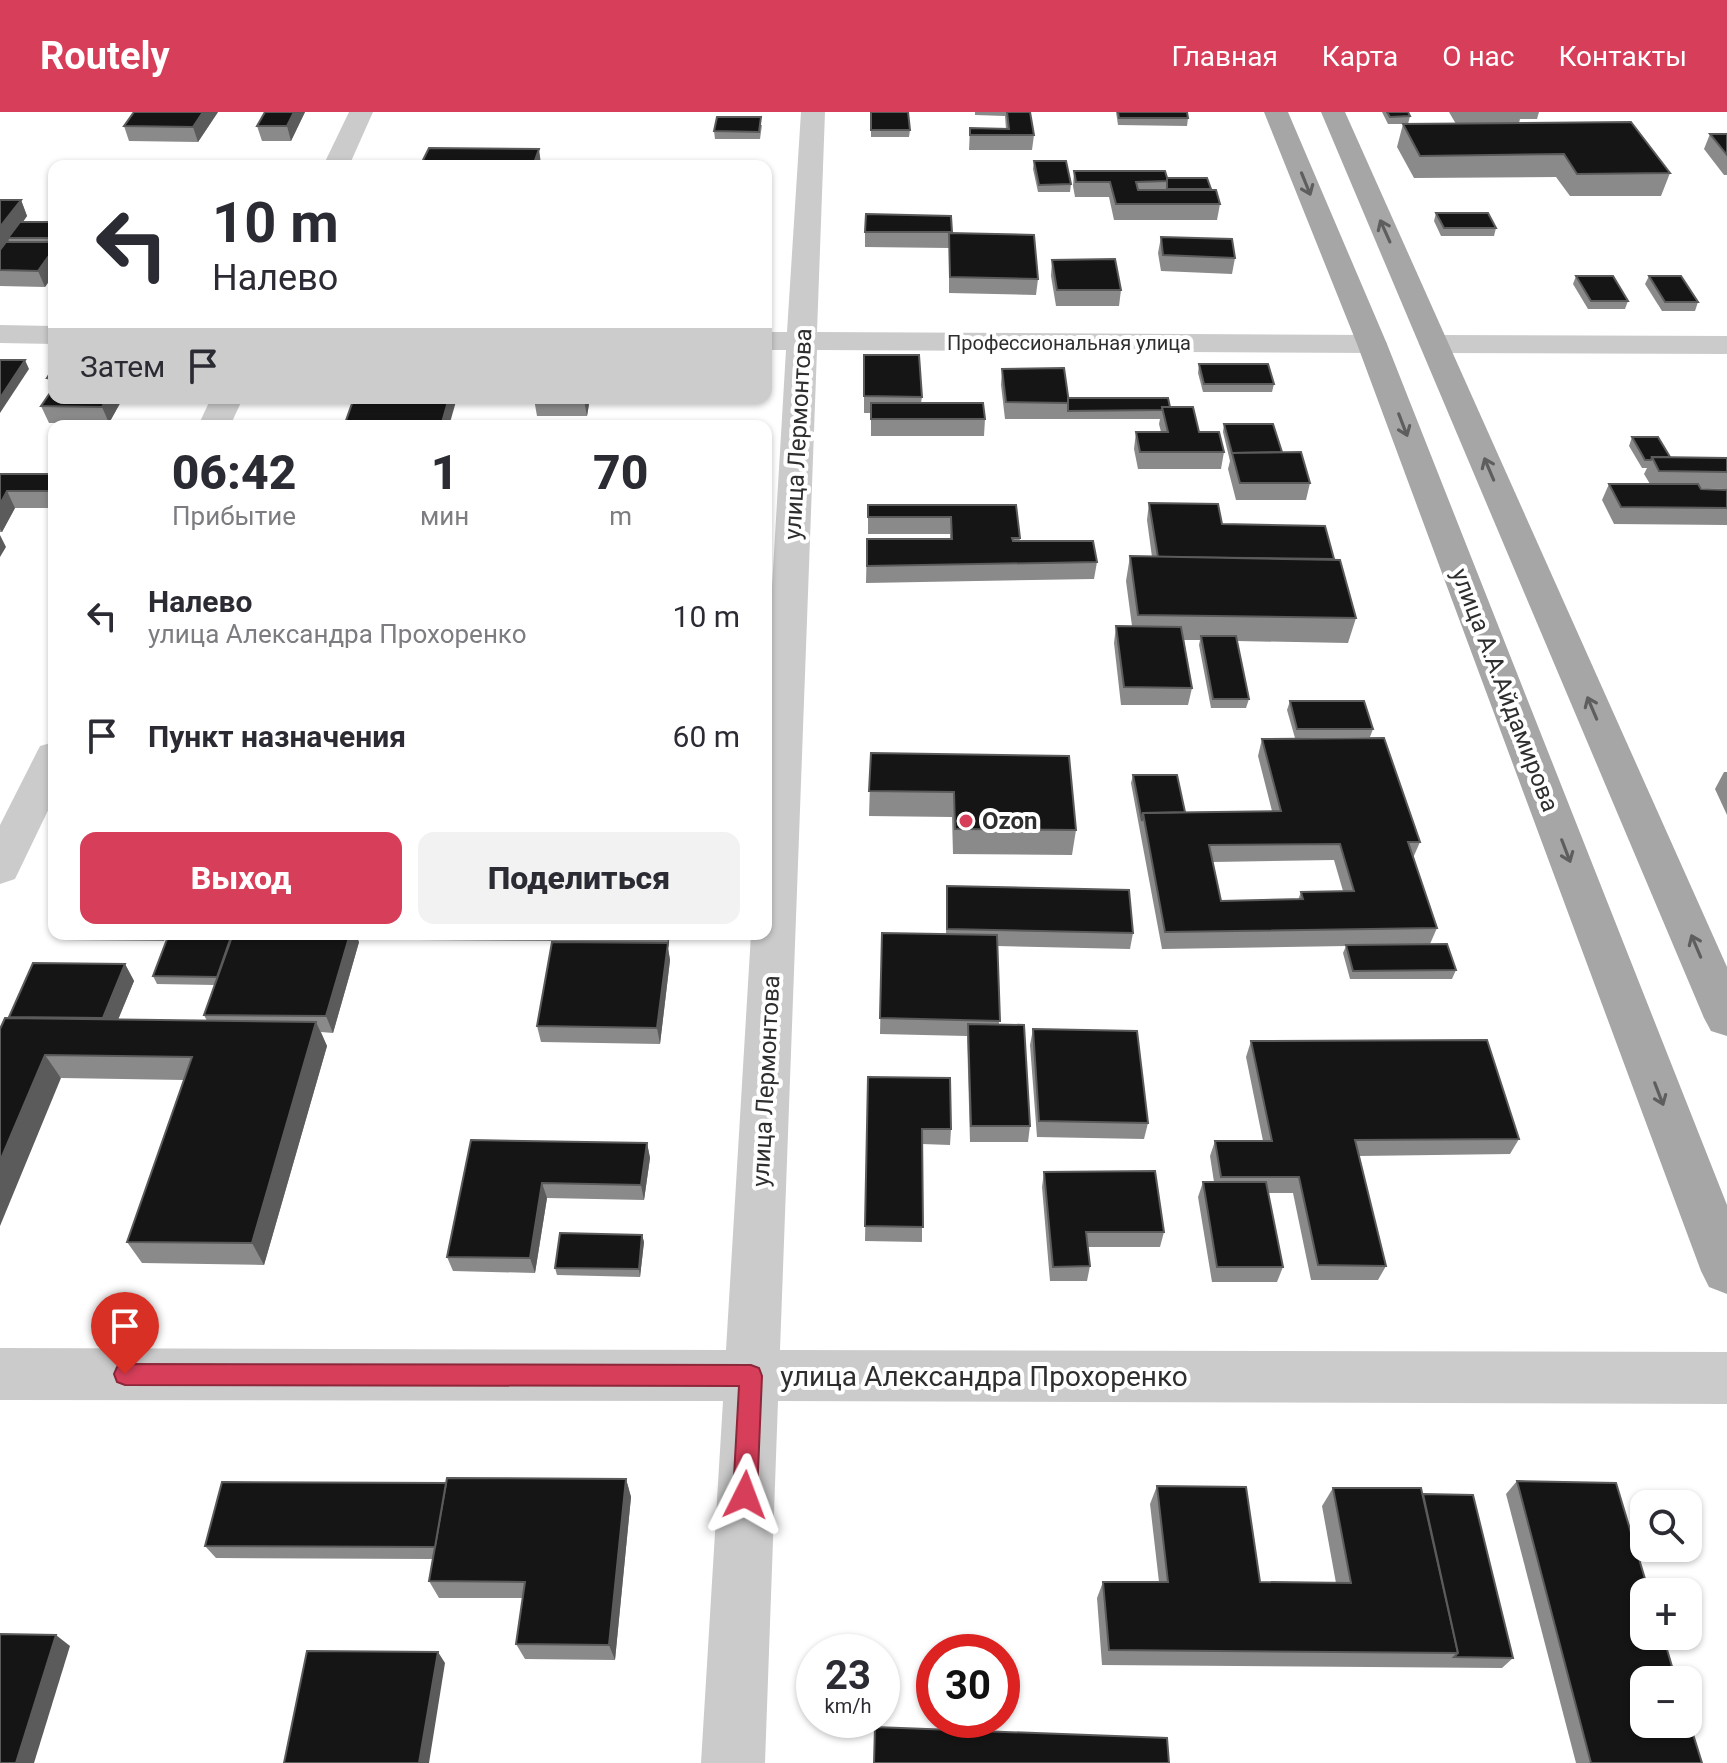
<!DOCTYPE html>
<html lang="ru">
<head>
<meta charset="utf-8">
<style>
  :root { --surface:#fff; --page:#f2f2f3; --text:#2b2b33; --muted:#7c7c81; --accent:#d73e5a }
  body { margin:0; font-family:Roboto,sans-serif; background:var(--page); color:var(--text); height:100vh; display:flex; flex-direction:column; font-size:30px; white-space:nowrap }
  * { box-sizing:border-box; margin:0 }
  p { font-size:26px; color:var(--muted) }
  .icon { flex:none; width:44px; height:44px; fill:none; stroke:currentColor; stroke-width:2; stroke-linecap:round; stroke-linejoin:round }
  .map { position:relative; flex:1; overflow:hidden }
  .side { position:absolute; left:48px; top:308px; width:724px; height:520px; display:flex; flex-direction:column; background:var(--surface); border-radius:16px; box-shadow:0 2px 6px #0004 }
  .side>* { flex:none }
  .guide { position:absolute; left:48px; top:48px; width:724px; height:244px; border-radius:16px; box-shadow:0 2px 6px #0004; background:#fff; color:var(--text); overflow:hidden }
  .buttons { position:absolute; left:1630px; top:1378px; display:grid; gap:16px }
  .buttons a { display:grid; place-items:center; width:72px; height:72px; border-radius:16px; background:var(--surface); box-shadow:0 2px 6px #0004; font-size:40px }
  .speed { position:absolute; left:796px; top:1522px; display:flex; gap:16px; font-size:40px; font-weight:700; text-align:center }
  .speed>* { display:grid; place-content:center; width:104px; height:104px; border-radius:50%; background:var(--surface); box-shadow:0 2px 6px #0004; line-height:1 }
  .speed small { font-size:20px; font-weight:400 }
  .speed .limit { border:12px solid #d22; background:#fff; color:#111 }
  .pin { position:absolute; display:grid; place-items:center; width:68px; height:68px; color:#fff; margin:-82px -34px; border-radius:50% 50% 50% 0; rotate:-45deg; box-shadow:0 0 8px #0007 }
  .pin .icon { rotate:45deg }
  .me { position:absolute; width:88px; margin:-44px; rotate:3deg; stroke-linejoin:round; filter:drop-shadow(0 0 6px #0008) }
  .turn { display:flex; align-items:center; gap:28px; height:168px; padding:0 32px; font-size:36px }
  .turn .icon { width:104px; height:104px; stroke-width:2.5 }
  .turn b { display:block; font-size:56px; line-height:68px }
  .then { display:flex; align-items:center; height:76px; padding:0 32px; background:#0003; gap:16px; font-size:30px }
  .eta { display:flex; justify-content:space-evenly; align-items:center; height:136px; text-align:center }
  .eta b { font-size:48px; font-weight:800; line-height:56px }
  .primary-button { display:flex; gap:16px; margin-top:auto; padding:16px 32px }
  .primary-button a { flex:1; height:92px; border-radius:16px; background:var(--accent); color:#fff; font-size:32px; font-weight:800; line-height:92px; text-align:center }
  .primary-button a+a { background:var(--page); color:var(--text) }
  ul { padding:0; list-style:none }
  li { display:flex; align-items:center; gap:24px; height:120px; padding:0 32px }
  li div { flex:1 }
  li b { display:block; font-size:30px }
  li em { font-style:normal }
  header { display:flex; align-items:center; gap:48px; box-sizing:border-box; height:112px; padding:0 40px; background:var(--accent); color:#fff }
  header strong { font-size:38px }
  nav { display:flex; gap:44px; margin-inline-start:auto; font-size:28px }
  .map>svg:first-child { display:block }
</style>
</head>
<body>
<header>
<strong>Routely</strong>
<nav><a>Главная</a><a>Карта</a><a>О нас</a><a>Контакты</a></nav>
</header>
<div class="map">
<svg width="1727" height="1651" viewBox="0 0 1727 1651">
  <rect width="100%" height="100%" fill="#fff"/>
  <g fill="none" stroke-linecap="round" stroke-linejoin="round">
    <g fill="#cbcbcb" fill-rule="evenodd">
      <path d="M349,0h24l-24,54h-26z"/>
      <path d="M801,0h24l-8,220 555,3 11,3 4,6 -4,6 -11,3 -555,-3 -37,1000 947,2v52l-949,-3 -13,362h-64l22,-362 -723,-1v-52l726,2 25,-416h15v-246l20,-338h-20v-18h21z"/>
      <path d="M0,213l54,1v18l-54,-1z"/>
      <path d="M1434,223l293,1v18l-293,-1 -11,-3 -4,-6 4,-6z"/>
      <path d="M211,286h32l-13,28h-32z"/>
      <path d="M54,630v56l-39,81 -15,5v-59l40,-79z"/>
    </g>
    <g fill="#a6a6a6" fill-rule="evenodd">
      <path d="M1264,0h24l99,232 340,861v89l-18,-7 -8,-16 -344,-927z"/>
      <path d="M1321,0h24l382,855v69l-16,-5 -7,-13z"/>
    </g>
  </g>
  <g fill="#8a8a8a" fill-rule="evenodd">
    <path d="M218,0l-20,30 -69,-1 -5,-15z"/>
    <path d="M265,0h40l-14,29h-29l-5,-15z"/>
    <path d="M871,0l39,18 -1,7h-38z"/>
    <path d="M975,0h55l4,23 -2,15h-63l1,-22 36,1 -1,-13 -30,-1z"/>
    <path d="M1116,0h71l1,6 -1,8 -69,-1z"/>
    <path d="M1382,0h26l2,4 -2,8h-20z"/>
    <path d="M1449,0h90l-2,7h-17l-1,4 151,50 -9,23h-91l-14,-19 -142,1 -17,-31 6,-23h53z"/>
    <path d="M762,13l-2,14h-45l-1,-8z"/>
    <path d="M1710,22h17v41h-3l-20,-26z"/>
    <path d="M429,36l112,16v2h-118l-1,-4z"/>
    <path d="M1034,49l37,23 -1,8h-32l-5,-23z"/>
    <path d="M1074,59l93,7 44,12 9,14 -3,16h-103l-5,-23h-34l-2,-11z"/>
    <path d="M0,88h21l6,16 -4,6h31v52l-9,13 -45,-1z"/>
    <path d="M1436,101l60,15 -2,8h-53l-7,-15z"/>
    <path d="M951,104l1,17 86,46 -2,16 -87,-2v-45l-84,-1v-15z"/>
    <path d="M1161,125l74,21 -3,16 -71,-3 -3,-18z"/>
    <path d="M1052,148l69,30 -2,16h-63l-5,-30z"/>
    <path d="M1576,164l52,25 -3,8h-37l-15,-25z"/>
    <path d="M1649,164l49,26 -3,9h-33l-17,-27z"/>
    <path d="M864,243l58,42 -1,6 64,16 -1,17h-113v-23h-7z"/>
    <path d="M1199,252l75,20 -2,8h-69l-5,-19z"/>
    <path d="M54,255v31h69l-14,25h-60l-8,-17 11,-17 -5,-11z"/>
    <path d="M1002,257l66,29 102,9 54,45 -3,17h-83l-4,-20 2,-17h25l-2,-8 1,-5h-155l-4,-34z"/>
    <path d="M508,286h82l-3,18h-50l-3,-17h-26z"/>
    <path d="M1224,312l58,28 28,31 -4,17h-70l-8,-31 2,-8 -7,-29z"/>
    <path d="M1632,325l38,20 57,1v67l-113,-1 -12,-24 7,-16h41l-6,-10 3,-6h-5l-13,-22zM1700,376l26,1h-25z"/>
    <path d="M0,362h54v34h-39l-13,24h-2z"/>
    <path d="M1149,391l73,21 112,36 22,58 -8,25 -111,-2 12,58 -3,9h-35l-12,-63 1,-5h-16l8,48 -4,17h-67l-7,-62 2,-17h16l-6,-45 4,-25 22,1 -5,-37z"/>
    <path d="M868,393h148l4,36 77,21 -3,17 -228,4 1,-44h83v-5h-82z"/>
    <path d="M1290,589l83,28 -3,8 -75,1 -8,-28z"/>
    <path d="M1262,627l158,103 -7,16 24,70 -7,16 26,26 -4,9h-102l-7,-26 3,-7 -184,3 -31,-166 2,-8 52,37 87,-1 -14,-55zM1334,748l9,31 -42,1 -3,8 -77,1 -8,-39z"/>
    <path d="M871,641l205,77 -4,25 -119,-1 -1,-37 -83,-1z"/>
    <path d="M1724,660h3v43l-12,-26z"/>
    <path d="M947,774l186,47 -3,16 -133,-3 2,78 31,102 -2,16h-58l-3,-106 -87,-2 2,-101 64,1z"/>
    <path d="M58,822h108l-2,7 -102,-1z"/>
    <path d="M416,822h254l-2,14 2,12 -10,84 -119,-2 -4,-16 24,-85 -144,-1z"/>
    <path d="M359,830l-26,91 -12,-1 6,14 -63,219 -122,-2 -15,-21 57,-162 -123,-2 -52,-61 116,-53 9,17 -16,39 89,1 -3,-6 11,-30 -58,-1 -4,-8z"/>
    <path d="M1033,917l115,94 -4,16 -107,-2 -7,-92z"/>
    <path d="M1251,929l268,98 -9,15 -151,2 27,110 -8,14h-67l-18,-87h-25l15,74 -6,15h-65l-14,-85 5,-15h11l-4,-26 5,-15h48l-17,-84z"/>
    <path d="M868,965l83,52 -1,16 -28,-1v98l-57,-1z"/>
    <path d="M471,1028l176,3 3,15 -6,42 -97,-2 -12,75 -82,-2 -6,-14z"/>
    <path d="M1044,1060l120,60 -4,15h-72l2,19 -3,15h-37l-8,-94z"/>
    <path d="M642,1123l2,7 -4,35 -83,-2 -2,-7z"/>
    <path d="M626,1367l5,18 -16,163 -90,-1 -9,-15 7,-46h-84l-10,-17 4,-22 -217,-1 -11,-12 241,-63z"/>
    <path d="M1517,1369l185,282h-126l-70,-269z"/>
    <path d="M1157,1374l103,96 76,1 -14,-77 11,-18 90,6 90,164 -11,10 -400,-3 -5,-67 6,-16h56l-9,-78z"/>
  </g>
  <g fill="#5b5b5b">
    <path d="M203,0h15l-20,30 -5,-15z"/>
    <path d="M294,0h11l-14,29 -4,-15z"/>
    <path d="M539,37l2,15v2h-6l-1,-3z"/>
    <path d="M21,88l6,16 -16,22h-3l1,2 -9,12v-25z"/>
    <path d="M48,145l6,17 -9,13 -7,-16z"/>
    <path d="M25,248l4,9 -29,44v-15z"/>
    <path d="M107,286h16l-14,25 -7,-16z"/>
    <path d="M449,286h8l-8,28h-8z"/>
    <path d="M584,286h6l-3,18 -3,-16z"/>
    <path d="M7,379l8,17 -13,24 -2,-3v-25z"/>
    <path d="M0,423l6,12 -6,10z"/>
    <path d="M160,822h6l-2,7z"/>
    <path d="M350,822h6l3,8 -26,91 -7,-17z"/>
    <path d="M666,822h4l-2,14 2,12 -10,84 -3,-16 11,-85z"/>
    <path d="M125,852l9,17 -22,53 -9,-16z"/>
    <path d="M316,910l11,24 -63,219 -12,-22z"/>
    <path d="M45,943l16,23 -61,148v-65z"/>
    <path d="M647,1031l3,15 -6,42 -3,-15z"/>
    <path d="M542,1071l5,15 -12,75 -5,-15z"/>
    <path d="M642,1123l2,7 -4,35 -1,-8z"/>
    <path d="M626,1367l5,18 -16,163 -6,-15z"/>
    <path d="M56,1523l14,11 -36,117h-18z"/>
    <path d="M438,1540l7,11 -16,100h-10z"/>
  </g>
  <g fill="#151515" stroke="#5b5b5b" stroke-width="2" fill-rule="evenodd">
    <path d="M134,0h69l-10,15 -69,-1z"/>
    <path d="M265,0h29l-7,14h-30z"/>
    <path d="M871,0h37l2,18h-39z"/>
    <path d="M1007,0h23l4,23h-64v-7l39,1z"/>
    <path d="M1118,0h69l1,6h-69z"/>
    <path d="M1387,0h21l2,4 -20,1z"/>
    <path d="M717,5h44l-2,15 -45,-1z"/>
    <path d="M1631,10l39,51 -93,1 -13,-20 -144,2 -17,-32z"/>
    <path d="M1710,22h17v21z"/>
    <path d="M429,36l110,1 -5,14 -112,-1z"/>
    <path d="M1034,49h32l5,23 -32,1z"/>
    <path d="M591,50l161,1 -1,3h-161z"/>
    <path d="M447,52l50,1v1h-50z"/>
    <path d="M1074,59h91l3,10 -32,1 2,8h78l4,14h-104l-6,-22h-34z"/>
    <path d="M1167,66h40l4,11h-44z"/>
    <path d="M0,88h21l-21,27z"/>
    <path d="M1436,101h52l8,15h-52z"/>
    <path d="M866,102l85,2 1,16h-87z"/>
    <path d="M20,110h34v16h-46z"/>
    <path d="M949,121l85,2 4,44 -88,-2z"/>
    <path d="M1161,125l71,2 3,19 -72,-3z"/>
    <path d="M6,130h48v15h-6l-10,14 -38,-1v-20z"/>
    <path d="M1115,147l6,31h-64l-5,-30z"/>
    <path d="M1576,164h37l15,25h-37z"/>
    <path d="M1649,164h32l17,26h-33z"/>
    <path d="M864,243h55l3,42 -58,-1z"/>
    <path d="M0,248h25l-25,38z"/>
    <path d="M1199,252h69l6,20h-70z"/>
    <path d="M54,255v11h-7z"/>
    <path d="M1064,256l5,35 -63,-1 -4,-33z"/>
    <path d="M54,275v11h53l-5,9 -61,-1z"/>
    <path d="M354,286h95l-8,28h-97z"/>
    <rect x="534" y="286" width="50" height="2"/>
    <path d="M1068,286h100l2,9h-8v3l-94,1z"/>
    <path d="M871,291h112l2,16h-114z"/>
    <path d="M1162,295h31l6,25h20l5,20h-84l-4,-20h32z"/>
    <path d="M1224,312h49l9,28 -50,1z"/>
    <path d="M1632,325h26l12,20h-18l-1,3h-6z"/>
    <path d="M1301,340l9,31h-70l-8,-30z"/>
    <path d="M1652,345l75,1v14l-68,-1z"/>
    <path d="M0,362h54v17h-47l-7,13z"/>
    <path d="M1609,372h89l3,5 26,1v18l-106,-1z"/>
    <path d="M1149,391l69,1 4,20 103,2 9,33 -176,-2z"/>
    <path d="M868,393h148l4,33h-8l1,3h80l4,21 -230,4v-27h85l-1,-22h-83z"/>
    <path d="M1130,444l210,4 16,58 -218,-3z"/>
    <path d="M1116,514l65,1 11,61 -68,-1z"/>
    <path d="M1201,524h35l13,63h-36z"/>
    <path d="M1290,589h74l9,28h-76z"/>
    <path d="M1384,626l36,104h-12l29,86 -272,4 -22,-119 138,-2 -19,-72zM1340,732l14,47 -53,1 2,7 -82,2 -12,-56z"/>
    <path d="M871,641l198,3 7,74 -121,-1 -1,-37 -85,-1z"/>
    <path d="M1133,663h44l8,37 -42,1 -1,8z"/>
    <path d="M947,774l182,4 4,43 -186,-4z"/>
    <path d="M882,821l115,2 3,86 -120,-3z"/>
    <path d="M169,822h63l-15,43 -64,-1z"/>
    <path d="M233,822h117l-24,82 -122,-1z"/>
    <path d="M552,830l116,1 -11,85 -120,-2z"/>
    <path d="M1447,832l9,26 -103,1 -7,-26z"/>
    <path d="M33,851l92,1 -22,54 -94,-1z"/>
    <path d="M5,906l311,4 -64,221 -125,-1 65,-185 -147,-2 -45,106v-132z"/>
    <path d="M968,912l56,1 6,101h-59z"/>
    <path d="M1033,917l104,2 11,92 -109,-2z"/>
    <path d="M1487,928l32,99 -164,1 31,126 -68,-1 -19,-88h-78l-6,-36h57l-21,-100z"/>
    <path d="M868,965l82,1 1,51h-29l1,98 -58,-1z"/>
    <path d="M471,1028l176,3 -6,42 -99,-2 -12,75 -83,-1z"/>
    <path d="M1155,1059l9,61h-78l4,34 -37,1 -9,-95z"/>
    <path d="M1203,1070h63l17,85h-66z"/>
    <path d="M560,1121l82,2 -3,34 -84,-1z"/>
    <path d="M447,1366l179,1 -17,166 -93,-1 9,-62 -96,-1z"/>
    <path d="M1517,1369l99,2 33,109h-5v44h19l13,44h-32v44h44v-6l14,45h-111z"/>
    <path d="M222,1370l224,1 -11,64 -230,-1z"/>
    <path d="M1157,1374l89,1 14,95 91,1 -18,-95h88l37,165 -349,-3 -6,-68h65z"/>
    <path d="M1423,1382l50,1 40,163 -59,-1 4,-4z"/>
    <path d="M0,1522l56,1 -40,128h-16z"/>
    <path d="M307,1539l131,1 -19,111h-135z"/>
    <path d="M875,1615l292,11 2,25h-295z"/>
  </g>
  <defs><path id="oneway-shaft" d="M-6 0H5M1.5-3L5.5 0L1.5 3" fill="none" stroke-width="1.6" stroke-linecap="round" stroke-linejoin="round" transform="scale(2)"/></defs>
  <g stroke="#5e5e5e">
    <use href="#oneway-shaft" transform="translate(1306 72) rotate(68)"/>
    <use href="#oneway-shaft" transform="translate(1385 119) rotate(-114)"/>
    <use href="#oneway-shaft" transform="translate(1403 313) rotate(69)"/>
    <use href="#oneway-shaft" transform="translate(1489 357) rotate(-113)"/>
    <use href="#oneway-shaft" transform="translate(1592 596) rotate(-113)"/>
    <use href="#oneway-shaft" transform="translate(1566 739) rotate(69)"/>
    <use href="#oneway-shaft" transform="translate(1696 834) rotate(-113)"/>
    <use href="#oneway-shaft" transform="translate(1659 982) rotate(69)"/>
  </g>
  <path fill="#d73e5a" stroke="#8c283a" stroke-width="2" d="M125,1252l626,1 8,3 3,8 -5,119 -4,8 -8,3 -8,-3 -4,-8 6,-109 -614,-1 -8,-3 -3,-8 3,-7z"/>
  <circle fill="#d73e5a" stroke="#fff" stroke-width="3" cx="966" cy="709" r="8"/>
  <g text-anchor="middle" stroke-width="8" stroke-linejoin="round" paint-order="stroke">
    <g font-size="20" fill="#2e2e2e" stroke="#fff">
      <text x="1069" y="238">Профессиональная улица</text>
    </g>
    <g font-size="24" fill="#2e2e2e" stroke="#fff">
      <text transform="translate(798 322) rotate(-87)" y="8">улица Лермонтова</text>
      <text transform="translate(1505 578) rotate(69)" y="8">улица А.А.Айдамирова</text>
      <text transform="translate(766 969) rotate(-87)" y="8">улица Лермонтова</text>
    </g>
    <g font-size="24" font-weight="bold" fill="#2e2e2e" stroke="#fff" text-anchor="start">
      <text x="982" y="717">Ozon</text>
    </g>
    <g font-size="28" fill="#2e2e2e" stroke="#fff">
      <text x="984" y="1274">улица Александра Прохоренко</text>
    </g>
  </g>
</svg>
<div class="buttons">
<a><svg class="icon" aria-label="search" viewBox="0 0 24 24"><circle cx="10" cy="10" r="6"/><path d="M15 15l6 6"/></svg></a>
<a>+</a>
<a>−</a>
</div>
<div class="speed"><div>23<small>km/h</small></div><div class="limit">30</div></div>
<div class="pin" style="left:125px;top:1262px;background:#d93025"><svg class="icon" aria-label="arrive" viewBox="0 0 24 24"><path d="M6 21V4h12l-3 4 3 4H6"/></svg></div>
<svg class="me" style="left:745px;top:1383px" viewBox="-20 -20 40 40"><path d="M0-17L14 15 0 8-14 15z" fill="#d73e5a" stroke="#fff" stroke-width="4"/></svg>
<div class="guide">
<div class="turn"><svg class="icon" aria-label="left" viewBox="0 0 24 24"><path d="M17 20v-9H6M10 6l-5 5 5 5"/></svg><div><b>10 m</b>Налево</div></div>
<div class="then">Затем<svg class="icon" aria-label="arrive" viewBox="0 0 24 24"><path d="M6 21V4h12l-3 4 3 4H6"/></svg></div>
</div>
<section class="side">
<div class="eta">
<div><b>06:42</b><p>Прибытие</p></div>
<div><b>1</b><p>мин</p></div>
<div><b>70</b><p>m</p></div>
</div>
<ul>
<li><svg class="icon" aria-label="left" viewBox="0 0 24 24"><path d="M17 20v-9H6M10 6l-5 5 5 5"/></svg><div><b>Налево</b><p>улица Александра Прохоренко</p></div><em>10 m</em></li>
<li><svg class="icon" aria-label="arrive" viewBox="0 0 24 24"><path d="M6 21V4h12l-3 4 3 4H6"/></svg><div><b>Пункт назначения</b></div><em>60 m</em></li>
</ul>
<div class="primary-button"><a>Выход</a><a>Поделиться</a></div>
</section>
</div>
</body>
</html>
